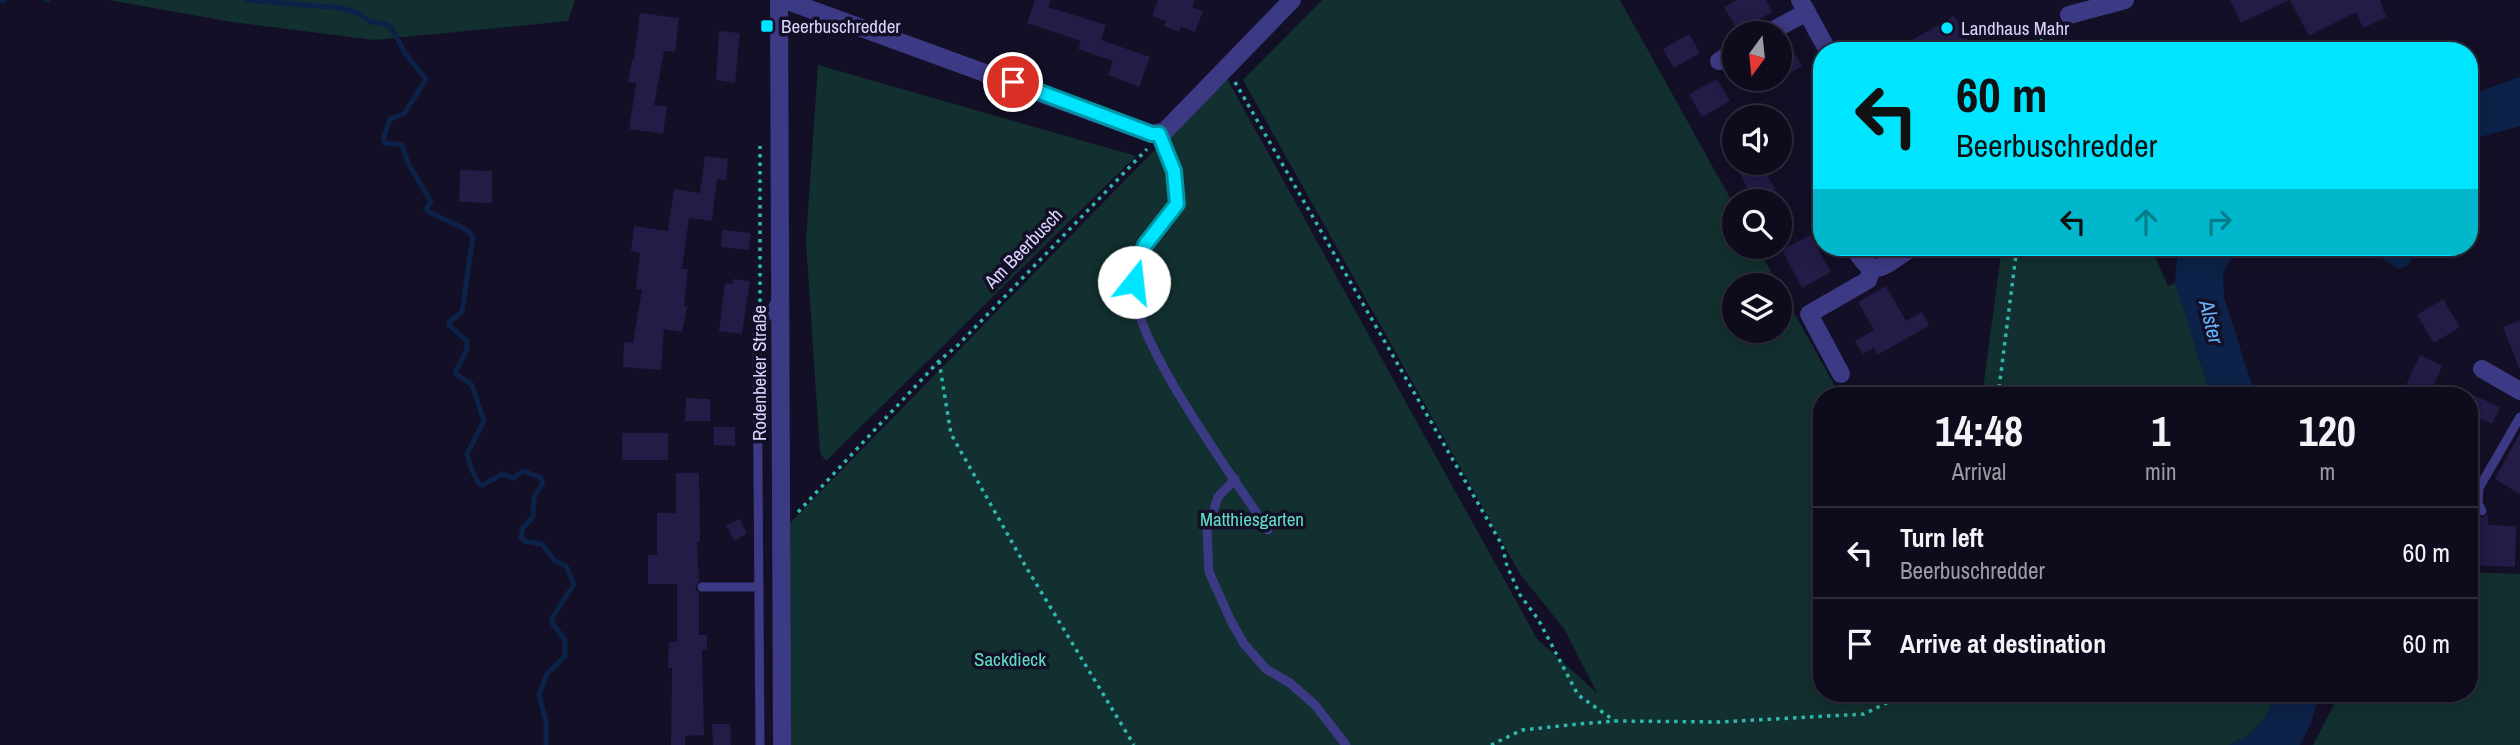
<!DOCTYPE html>
<html lang="en">
<head>
<meta charset="utf-8">
<style>
  :root { --surface:#0e0b1c; --page:#171425; --text:#f1f3f6; --muted:#9b9ba3; --line:#2e2b3b }
  body { margin:0; font-family:"Archivo Narrow",sans-serif; background:var(--page); color:var(--text); height:100vh; display:flex; flex-direction:column; font-size:26px; white-space:nowrap }
  * { box-sizing:border-box; margin:0 }
  p { font-size:23px; color:var(--muted) }
  .icon { flex:none; width:38px; height:38px; fill:none; stroke:currentColor; stroke-width:2; stroke-linecap:round; stroke-linejoin:round }
  .map { position:relative; flex:1; overflow:hidden }
  .drawer { position:absolute; left:1813px; top:387px; width:665px; height:315px; display:flex; flex-direction:column; background:var(--surface); border-radius:28px; box-shadow:0 4px 18px #0003,0 0 0 2px var(--line) }
  .drawer>* { flex:none }
  .guide { position:absolute; left:1813px; top:42px; width:665px; height:214px; border-radius:28px; box-shadow:0 4px 18px #0003,0 0 0 2px var(--line); background:#00e5ff; color:#111; overflow:hidden }
  .needle { width:46px; rotate:195deg }
  .controls { position:absolute; left:1722px; top:21px; display:grid; gap:14px }
  .controls a { display:grid; place-items:center; width:70px; height:70px; border-radius:50%; background:var(--surface); box-shadow:0 4px 18px #0003,0 0 0 2px var(--line); font-size:35px }
  .pin { position:absolute; display:grid; place-items:center; width:60px; height:60px; color:#fff; margin:-30px; border:4px solid #fff; border-radius:50%; box-shadow:0 2px 7px #0007 }
  .me { position:absolute; width:77px; margin:-38px; rotate:16deg; stroke-linejoin:round; filter:drop-shadow(0 0 5px #0008) }
  .turn { display:flex; align-items:center; gap:24px; height:147px; padding:0 28px; font-size:32px }
  .turn .icon { width:91px; height:91px; stroke-width:2.5 }
  .turn b { display:block; font-size:49px; line-height:60px }
  .lanes { display:flex; align-items:center; height:66px; padding:0 28px; background:#0003; justify-content:center; gap:35px; direction:ltr }
  .lanes .off { opacity:.35 }
  .eta { display:flex; justify-content:space-evenly; align-items:center; height:119px; text-align:center }
  .eta b { font-size:42px; font-weight:800; line-height:49px }
  ul { padding:0; list-style:none }
  li { display:flex; align-items:center; gap:21px; height:91px; padding:0 28px; border-top:2px solid var(--line) }
  li div { flex:1 }
  li b { display:block; font-size:26px }
  li em { font-style:normal }
  .map>svg:first-child { display:block }
</style>
</head>
<body>
<div class="map">
<svg width="2520" height="745" viewBox="0 0 2520 745">
  <rect width="100%" height="100%" fill="#130f26"/>
  <g fill="#12302f">
    <path d="M109,0h466l-7,21 -194,19 -142,-18z"/>
    <path d="M1322,0h298l114,205v42h23l22,38h-45v46h46v-43l60,107 -18,1v297h454c-9,27 -21,41 -47,52h-1439l-4,-218 440,-450 311,562 60,54 -32,-63 -45,-56 -277,-494z"/>
    <path d="M818,65l318,91 -310,305 -6,-8 -14,-212z"/>
    <path d="M2002,247h149l17,39 7,-3 36,112 -229,1z"/>
    <path d="M2469,572l51,2v171h-207l27,-52h129z"/>
  </g>
  <g fill="#0c2248">
    <path d="M2520,77v49l-51,14v-45z"/>
    <path d="M2178,247h60l-15,25 1,25 31,98h-44l-36,-112z"/>
    <path d="M2361,247h21c5,10 13,4 22,4l8,9 -5,6 -8,3 -18,-11 -16,-3z"/>
    <path d="M2276,693h44l-9,30 -11,22h-71c26,-11 38,-25 47,-52z"/>
  </g>
  <g fill="none" stroke-linecap="round" stroke-linejoin="round">
    <g stroke="#0c2248" stroke-width="5">
      <path d="M0,0h4"/>
      <path d="M46,0h2"/>
      <path d="M246,0l95,8 17,5 13,9 15,2 5,3 14,26 21,26 -22,35 -14,5 -7,20 2,4 17,2 6,18 23,39 -5,7 3,3 36,17 8,7 -11,76 -13,10v3l18,16v8l-12,24 17,12 12,36 -17,33 4,14 8,16 4,1 19,-11 12,4 9,-7 17,6 3,6 -9,14 -1,20 -10,11 -2,10 3,3 18,3 13,17 11,5 8,18 -22,34v5l13,17v16l-18,18 -8,21 7,26v24"/>
    </g>
  </g>
  <g fill="#241b47">
    <path d="M1035,0h16l-3,7 58,18 -5,15 49,17 -11,30 -31,-12 5,-14 -35,-12 3,-8 -54,-18z"/>
    <path d="M1158,0h37l-3,7 11,4 -8,21 -14,-5 -2,5 -7,-3 -8,-3 2,-5 -14,-5z"/>
    <path d="M1737,0h29l6,12 -34,19 -14,-24z"/>
    <path d="M2230,0h59l-48,23z"/>
    <path d="M2290,0h90l6,17 -23,11 -7,-16 -47,24z"/>
    <path d="M640,13l39,5 -4,34 -11,-1 -10,54 13,1 -4,28 -34,-5 7,-46 -8,-1 4,-22h2z"/>
    <path d="M1954,16l21,35h-57l-6,-11z"/>
    <path d="M719,31l21,2 -5,50 -19,-3z"/>
    <path d="M1689,34l11,19 -26,15 -11,-19z"/>
    <path d="M1790,46l12,20 -15,9 -2,-3 -5,3v-24z"/>
    <path d="M1717,79l13,22 -28,16 -13,-23z"/>
    <path d="M705,156l23,3 -2,21 -9,-1 -5,42 -23,-3 -7,51h6l-4,37h3l-5,26 -18,-3 -3,41 -38,-3 1,-25 9,1 9,-53 -6,-1 4,-36 -9,-2 3,-25 34,5 6,-42 26,4z"/>
    <path d="M1734,163h26l22,38h-28z"/>
    <path d="M460,170l32,1v32l-33,-1z"/>
    <path d="M722,230l29,3 -2,17 -28,-3z"/>
    <path d="M1810,235l21,37 -29,16 -20,-38z"/>
    <path d="M733,279l17,2 -8,53 -23,-3 6,-48 7,1z"/>
    <path d="M1886,286l20,35 16,-9 7,14 -52,29 -3,-7 -11,6 -8,-13 19,-11 -16,-28z"/>
    <path d="M2443,299l17,28 -26,16 -17,-28z"/>
    <path d="M2520,320v48h-1l-16,-41z"/>
    <path d="M2420,355l22,11 -9,21 -5,-3 -5,12h-22z"/>
    <path d="M2469,393l31,14 -8,17 -11,-5 -12,24z"/>
    <path d="M686,398l24,1v22h-25z"/>
    <path d="M714,427h21v19l-21,-1z"/>
    <rect x="622" y="433" width="46" height="27"/>
    <path d="M2520,433v61l-25,-15z"/>
    <path d="M676,473h23l1,69h-3l2,39 -4,7 4,5v42h8v15h-5l2,85 -19,1v9h-14l1,-77h-4l1,-26h8v-58h-29v-29h9v-42h19z"/>
    <path d="M2469,513h6l7,5 6,-4v11l28,1 -1,41 -45,-2z"/>
    <path d="M740,519l7,15 -13,7 -8,-16z"/>
    <path d="M712,724h18l1,21h-18z"/>
  </g>
  <g fill="none" stroke-linecap="round" stroke-linejoin="round">
    <g stroke="#2fb8b0" stroke-width="3.5" stroke-dasharray="3.5 5" stroke-linecap="butt">
      <path d="M2040,51c-1,-13 7,-18 17,-26"/>
      <path d="M1235,82l267,463 5,21 13,29 18,24 40,76 37,26"/>
      <path d="M760,302v-156"/>
      <path d="M939,361l12,73 75,133 108,178"/>
      <path d="M1998,396l19,-149"/>
      <path d="M798,512l141,-151 19,-16 189,-196"/>
      <path d="M1491,745l31,-15 57,-6 36,-3 105,1 144,-8 43,-21"/>
    </g>
    <g stroke="#3d3a85" stroke-width="9">
      <path d="M1159,134l15,37 3,33c-19,24 -39,47 -43,79 -6,52 103,199 134,247"/>
      <path d="M1235,479l-17,18 -11,34 2,41 22,49 13,23 22,25 24,14 25,22 31,40"/>
      <path d="M2482,511l-4,-8 1,-15 41,-71"/>
      <path d="M702,587h57"/>
      <path d="M760,745l-3,-411 19,-33"/>
    </g>
    <g stroke="#3d3a85" stroke-width="18">
      <path d="M785,0l367,134 13,-3 127,-131"/>
      <path d="M1800,0l28,51"/>
      <path d="M2069,15l56,-15"/>
      <path d="M1768,33l39,-21"/>
      <path d="M1719,61l15,-9"/>
      <path d="M1854,247c18,33 27,21 53,4l2,-4"/>
      <path d="M2482,369l38,22"/>
      <path d="M1841,374l-32,-60 59,-34 4,-13"/>
    </g>
    <path stroke="#3d3a85" stroke-width="18" d="M779,0l3,745"/>
  </g>
  <g fill="none" stroke-linecap="round" stroke-linejoin="round">
    <defs>
      <path id="route" d="M1013,82l139,52h7l15,37 3,33 -32,41 -11,37"/>
    </defs>
    <use href="#route" stroke="#0095a6" stroke-width="18"/>
    <use href="#route" stroke="#00e5ff" stroke-width="12"/>
  </g>
  <g fill="#00e5ff" stroke="#130f26" stroke-width="2.5">
    <rect x="760" y="19" width="14" height="14" rx="3.5"/>
    <circle cx="1947" cy="28" r="7"/>
  </g>
  <g text-anchor="middle" stroke-width="7" stroke-linejoin="round" paint-order="stroke">
    <g font-size="19" fill="#d9d4ff" stroke="#130f26" text-anchor="start">
      <text x="781" y="33">Beerbuschredder</text>
      <text x="1961" y="35">Landhaus Mahr</text>
    </g>
    <g font-size="19" fill="#d9d4ff" stroke="#130f26">
      <text transform="translate(1023 248) rotate(-46)" y="7">Am Beerbusch</text>
      <text transform="translate(759 373) rotate(-90)" y="7">Rodenbeker Straße</text>
    </g>
    <g font-size="19" fill="#5fe0c0" stroke="#130f26">
      <text x="1252" y="526">Matthiesgarten</text>
      <text x="1010" y="666">Sackdieck</text>
    </g>
    <g font-size="21" font-style="italic" fill="#62b6ff" stroke="#130f26">
      <text transform="translate(2211 322) rotate(76)" y="7">Alster</text>
    </g>
  </g>
</svg>
<div class="controls">
<a><svg class="needle" viewBox="-14 -14 28 28"><path d="M0-13l5 13h-10z" fill="#e53935"/><path d="M0 13l5-13h-10z" fill="#9b9ba3"/></svg></a>
<a><svg class="icon" aria-label="sound" viewBox="0 0 24 24"><path d="M4 9h4l5-4v14l-5-4H4zM17 9q2 3 0 6"/></svg></a>
<a><svg class="icon" aria-label="search" viewBox="0 0 24 24"><circle cx="10" cy="10" r="6"/><path d="M15 15l6 6"/></svg></a>
<a><svg class="icon" aria-label="layers" viewBox="0 0 24 24"><path d="M12 4l9 5-9 5-9-5zM3 14l9 5 9-5"/></svg></a>
</div>
<div class="pin" style="left:1013px;top:82px;background:#d93025"><svg class="icon" aria-label="arrive" viewBox="0 0 24 24"><path d="M6 21V4h12l-3 4 3 4H6"/></svg></div>
<svg class="me" style="left:1134px;top:282px" viewBox="-20 -20 40 40"><circle r="19" fill="#fff"/><path d="M0-13L10 11 0 6-10 11z" fill="#00e5ff"/></svg>
<div class="guide">
<div class="turn"><svg class="icon" aria-label="left" viewBox="0 0 24 24"><path d="M17 20v-9H6M10 6l-5 5 5 5"/></svg><div><b>60 m</b>Beerbuschredder</div></div>
<div class="lanes"><svg class="icon" aria-label="left" viewBox="0 0 24 24"><path d="M17 20v-9H6M10 6l-5 5 5 5"/></svg><svg class="icon off" aria-label="ahead" viewBox="0 0 24 24"><path d="M12 20V5M6 11l6-6 6 6"/></svg><svg class="icon off" aria-label="right" viewBox="0 0 24 24"><path d="M7 20v-9h11M14 6l5 5-5 5"/></svg></div>
</div>
<section class="drawer">
<div class="eta">
<div><b>14:48</b><p>Arrival</p></div>
<div><b>1</b><p>min</p></div>
<div><b>120</b><p>m</p></div>
</div>
<ul>
<li><svg class="icon" aria-label="left" viewBox="0 0 24 24"><path d="M17 20v-9H6M10 6l-5 5 5 5"/></svg><div><b>Turn left</b><p>Beerbuschredder</p></div><em>60 m</em></li>
<li><svg class="icon" aria-label="arrive" viewBox="0 0 24 24"><path d="M6 21V4h12l-3 4 3 4H6"/></svg><div><b>Arrive at destination</b></div><em>60 m</em></li>
</ul>
</section>
</div>
</body>
</html>
